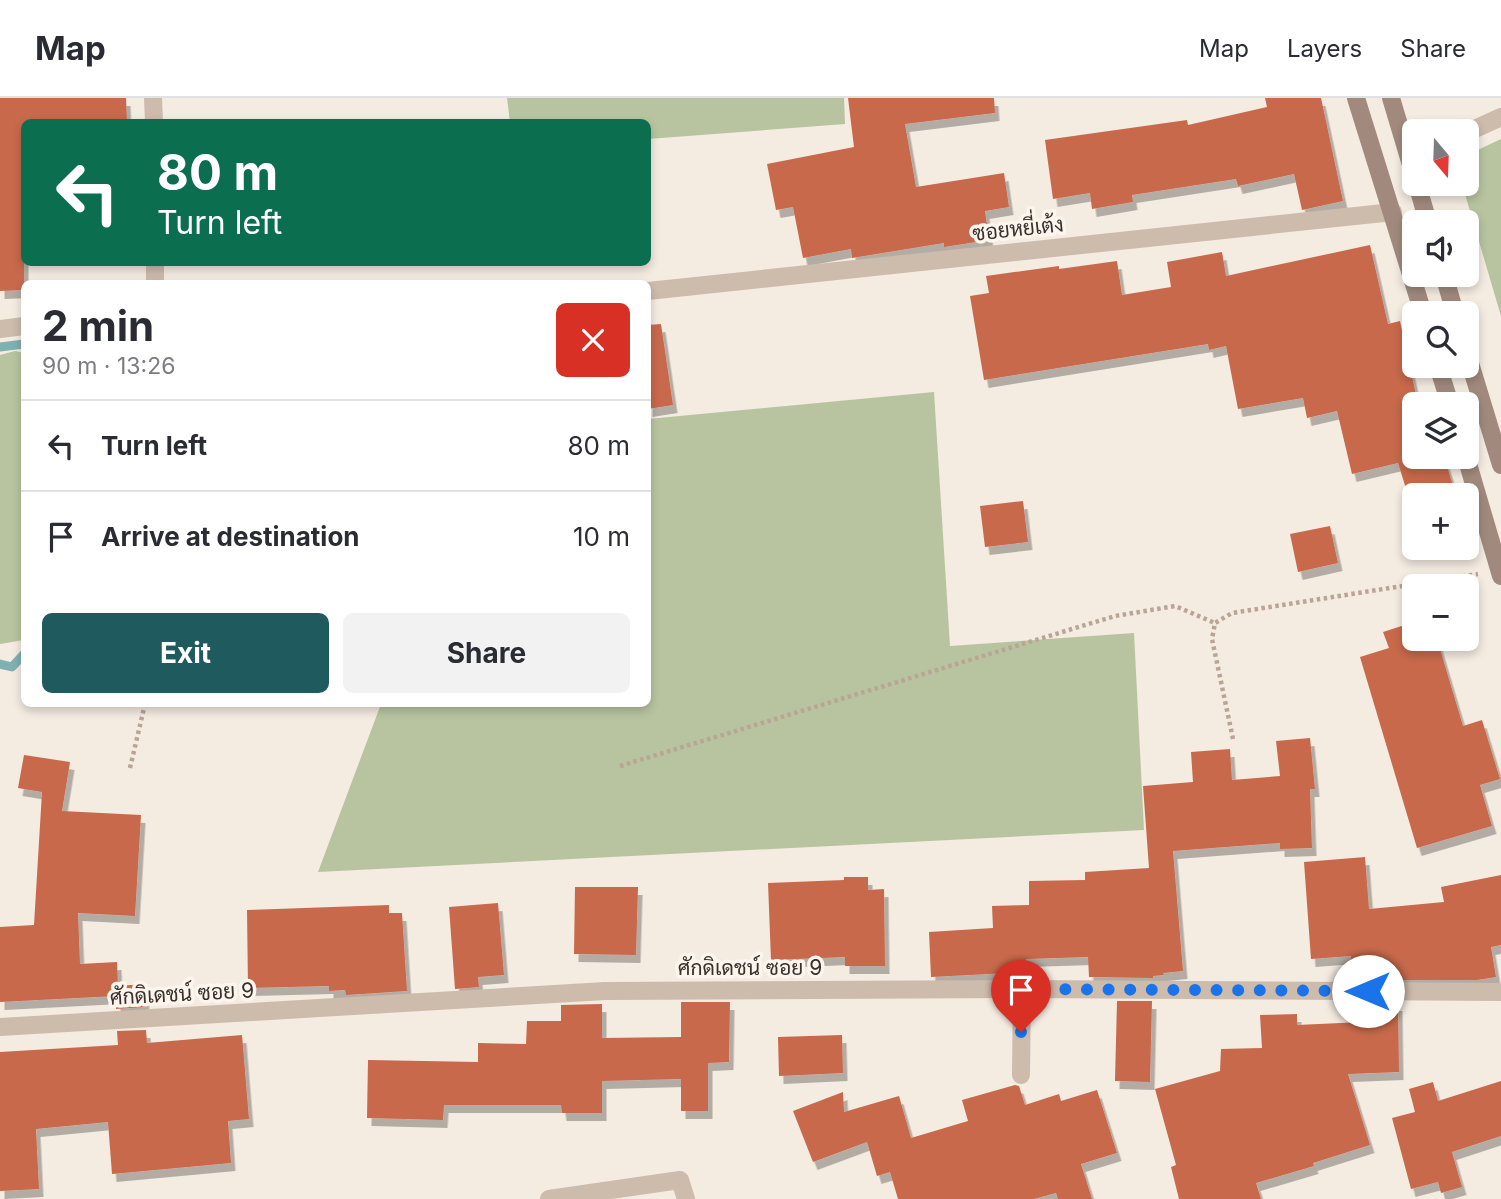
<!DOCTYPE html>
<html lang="en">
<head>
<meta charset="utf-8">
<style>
  :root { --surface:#fff; --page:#f2f2f3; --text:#2b2b33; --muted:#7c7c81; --line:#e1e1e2; --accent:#1f5a5e }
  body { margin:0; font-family:Inter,Sarabun,sans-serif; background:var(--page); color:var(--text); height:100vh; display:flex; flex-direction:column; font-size:26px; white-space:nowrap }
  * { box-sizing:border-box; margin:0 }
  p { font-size:23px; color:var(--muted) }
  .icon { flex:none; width:38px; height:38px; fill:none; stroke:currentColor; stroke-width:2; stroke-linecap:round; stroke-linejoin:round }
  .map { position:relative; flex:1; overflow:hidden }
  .panel { position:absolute; left:21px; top:182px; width:630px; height:427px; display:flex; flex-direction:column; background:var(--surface); border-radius:10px; box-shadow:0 4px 10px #0003 }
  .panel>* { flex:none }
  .hud { position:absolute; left:21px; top:21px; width:630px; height:147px; border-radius:10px; box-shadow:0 4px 10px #0003; background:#0b6e4f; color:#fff; overflow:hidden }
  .needle { width:46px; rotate:161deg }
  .controls { position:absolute; left:1402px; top:21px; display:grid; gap:14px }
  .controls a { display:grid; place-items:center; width:77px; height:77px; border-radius:10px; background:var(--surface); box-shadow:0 4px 10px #0003; font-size:35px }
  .pin { position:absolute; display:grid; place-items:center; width:60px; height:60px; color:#fff; margin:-72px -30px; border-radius:50% 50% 50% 0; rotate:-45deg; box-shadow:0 0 7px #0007 }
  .pin .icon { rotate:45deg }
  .me { position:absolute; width:77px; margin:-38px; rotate:270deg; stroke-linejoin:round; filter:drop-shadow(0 0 5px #0008) }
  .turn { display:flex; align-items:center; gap:24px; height:147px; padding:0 21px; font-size:32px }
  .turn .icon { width:91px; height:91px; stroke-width:2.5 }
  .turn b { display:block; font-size:49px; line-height:60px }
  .round { display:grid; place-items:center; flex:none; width:74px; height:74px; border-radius:10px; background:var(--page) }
  .summary { display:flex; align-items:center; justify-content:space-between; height:119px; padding:0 21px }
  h1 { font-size:42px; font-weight:700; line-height:52px }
  .button { display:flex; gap:14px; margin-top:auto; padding:14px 21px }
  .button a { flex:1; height:80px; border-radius:10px; background:var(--accent); color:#fff; font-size:28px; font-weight:700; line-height:80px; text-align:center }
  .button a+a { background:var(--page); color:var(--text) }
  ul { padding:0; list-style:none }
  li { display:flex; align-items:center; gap:21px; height:91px; padding:0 21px; border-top:2px solid var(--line) }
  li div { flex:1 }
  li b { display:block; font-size:26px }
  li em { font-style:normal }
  header { display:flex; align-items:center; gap:42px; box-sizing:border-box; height:98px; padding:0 35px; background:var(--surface); border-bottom:2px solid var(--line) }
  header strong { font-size:33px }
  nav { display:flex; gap:38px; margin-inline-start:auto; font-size:24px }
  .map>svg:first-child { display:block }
</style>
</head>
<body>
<header>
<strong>Map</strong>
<nav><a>Map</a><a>Layers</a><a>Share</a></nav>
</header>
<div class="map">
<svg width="1501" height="1101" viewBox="0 0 1501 1101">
  <defs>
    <filter id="shadow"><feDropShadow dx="4.5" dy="8" stdDeviation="0" flood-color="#0004"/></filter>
  </defs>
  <rect width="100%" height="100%" fill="#f4ebe1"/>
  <g fill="#b8c4a0">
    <path d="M507,0h337l1,26 -197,15v-17h-138z"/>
    <path d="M1501,41v177l-39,-132h4l1,-29z"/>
    <path d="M15,253l9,2v287l-24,4v-289z"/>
    <path d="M934,294l16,254 184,-13 10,197 -826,42 63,-168h267v-285z"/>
  </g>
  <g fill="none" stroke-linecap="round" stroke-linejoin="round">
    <g stroke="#7fb0b2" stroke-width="9">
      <path d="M0,249l24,-3"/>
      <path d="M0,566l12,3 12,-13"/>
    </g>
  </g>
  <g fill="#c8694b" filter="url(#shadow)">
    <path d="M0,0h126l1,24h-103v168l-24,1z"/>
    <path d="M848,0h146l1,15 -90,11 11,63 88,-14 5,34 -24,4 4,29 -45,7v-4l-92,15 -1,-9 -48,9 -10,-51 -17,3 -9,-46 87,-17z"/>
    <path d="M1265,0h56l22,103 -41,9 -8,-36 -56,12 -2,-7 -104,16 1,7 -41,7 -2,-16 -37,6 -8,-59 142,-20 1,5 79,-18z"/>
    <path d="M1370,147l18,79 12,-3 18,83h-4v53h30l12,38h-48l-10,-32 -46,11 -15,-63 -30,7 -4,-20 -65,11 -12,-63 -17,4 -1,-6 -224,36 -14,-84 19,-3 -3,-17 73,-10v3l58,-8 5,34 49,-8 -4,-25 55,-10 4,24z"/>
    <path d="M661,226l12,81 -25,4v-84z"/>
    <path d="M1023,403l5,41 -43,5 -5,-41z"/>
    <path d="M1330,428l8,37 -40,9 -8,-38z"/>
    <path d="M1414,524v17h23l26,87 19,-6 18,59 -20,6 12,41 -75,22 -57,-191 29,-9 -6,-16z"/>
    <path d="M1310,640l5,51h-5l2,59 -32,1v-6l-107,8 10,120 -20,2 1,2 -11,1v2l-64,-1 -1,-20 -62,2v13l-95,5 -2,-45 64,-4 -1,-22 37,-1v-24l56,-1v-8l64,-4 -6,-82 50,-4 -2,-30 39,-3 2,31 48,-4 -4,-35z"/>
    <path d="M24,657l46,7 -8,49 79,4 -6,101 -57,-3 2,51 37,-2 1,24 26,-2 1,23 -29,2v-13l-116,6v-75l34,-2 8,-133 -24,-4z"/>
    <path d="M1365,759l4,52 75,-7 -3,-15 60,-12v70l-10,2 5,30 -19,3h-115l-1,-3h-9l-1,-21 -40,3 -7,-97z"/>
    <path d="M844,779h24v13l16,-1 1,77h-40v-9l-74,3 -3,-77 76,-3z"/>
    <path d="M575,789h63l-2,68 -62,-1z"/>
    <path d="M498,805l6,72 -26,2 1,10 -24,2 -6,-82z"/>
    <path d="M389,807v8h13l5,78 -61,4 -1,-5 -16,1v-5l-81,2 -1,-78z"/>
    <path d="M1117,903h35l-2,81 -35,-1z"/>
    <path d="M681,904h49l-1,60 -21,1v48h-27v-32l-79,2v32h-40l-1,-8h-117l-1,15 -76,-2 1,-58 110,2v-19l48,1 1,-23h34v-16l41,-1v34l79,-1z"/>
    <path d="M1362,905h36l1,69 -51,2 22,71 -57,18 1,3 -58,17 5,16h-82l-8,-32 5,-2 -21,-76 65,-18 1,-22 41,-1 -2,-33 37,-1v11l65,-3z"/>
    <path d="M146,932l1,13 95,-8 7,84 -21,2 3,42 -119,11 -4,-52 -72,7 3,60 -39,2v-139l118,-7 -1,-14z"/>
    <path d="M842,937l1,38 -64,3 -1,-39z"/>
    <path d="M1501,983v55l-49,16 10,35 -21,6 -3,-11 -27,7 -19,-71 23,-6 -6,-23 24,-7 5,19z"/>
    <path d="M1015,987l4,1 6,19 34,-11 2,7 36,-11 20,63 -36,11 11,35h-34l-2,-6 -22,6h-136l-8,-27 -13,4 -10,-34 -54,20 -20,-51 50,-19 1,20 55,-16 12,42 57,-17 -6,-21z"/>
  </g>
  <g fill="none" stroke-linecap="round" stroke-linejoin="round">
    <g stroke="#b9a596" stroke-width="4.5" stroke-dasharray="3.5 3.5" stroke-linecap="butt">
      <path d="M1233,641l-21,-100 3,-16 17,-10 246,-39"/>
      <path d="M620,668l495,-150 60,-10 40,17"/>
      <path d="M130,670l15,-64"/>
    </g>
    <g stroke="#cdbbac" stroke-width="18">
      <path d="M153,0l1,24"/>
      <path d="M1466,35l35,-16"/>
      <path d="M155,164v22"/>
      <path d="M648,193l745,-79"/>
      <path d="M0,231l24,-3"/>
      <path d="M0,929l605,-36 417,-2 479,3"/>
      <path d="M1021,977l1,-86"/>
      <path d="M549,1101l131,-19 6,19"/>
    </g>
    <g stroke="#a18a7d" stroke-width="18">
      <path d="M1356,0l67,215"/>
      <path d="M1391,0l23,77"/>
      <path d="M1417,86l11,38"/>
      <path d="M1444,177l11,38"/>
      <path d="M1466,252l35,115"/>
      <path d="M1438,268l12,38"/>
      <path d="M1466,359l35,119"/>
    </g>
  </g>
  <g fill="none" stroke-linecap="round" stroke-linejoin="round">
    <path stroke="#1a73e8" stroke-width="12" stroke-dasharray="0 21.6" d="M1021,934l1,-43 346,2"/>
  </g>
  <g text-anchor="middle" stroke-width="7" stroke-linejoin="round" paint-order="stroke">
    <g font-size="21" fill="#3b302b" stroke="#fbf5ee">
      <text transform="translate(1018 131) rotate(-6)" y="7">ซอยหยี่เต้ง</text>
      <text x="750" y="877">ศักดิเดชน์ ซอย 9</text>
      <text transform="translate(182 896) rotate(-3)" y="7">ศักดิเดชน์ ซอย 9</text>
    </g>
  </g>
</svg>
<div class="controls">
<a><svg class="needle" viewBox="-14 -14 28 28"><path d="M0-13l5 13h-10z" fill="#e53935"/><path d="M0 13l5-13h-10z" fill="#7c7c81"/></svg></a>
<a><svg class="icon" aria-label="sound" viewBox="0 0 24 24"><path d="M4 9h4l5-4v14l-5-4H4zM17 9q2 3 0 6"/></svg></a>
<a><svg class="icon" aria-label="search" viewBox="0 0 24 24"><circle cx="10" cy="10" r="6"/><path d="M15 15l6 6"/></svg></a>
<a><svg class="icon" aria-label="layers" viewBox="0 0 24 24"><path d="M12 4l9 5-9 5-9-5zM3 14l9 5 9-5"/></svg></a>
<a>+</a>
<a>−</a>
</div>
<div class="pin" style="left:1021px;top:934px;background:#d93025"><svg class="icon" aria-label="arrive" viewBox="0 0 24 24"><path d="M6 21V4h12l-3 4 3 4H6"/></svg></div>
<svg class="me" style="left:1368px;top:893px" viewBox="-20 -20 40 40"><circle r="19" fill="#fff"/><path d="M0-13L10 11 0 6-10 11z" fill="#1a73e8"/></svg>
<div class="hud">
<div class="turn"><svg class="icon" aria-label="left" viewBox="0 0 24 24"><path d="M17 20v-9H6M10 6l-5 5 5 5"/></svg><div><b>80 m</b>Turn left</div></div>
</div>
<section class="panel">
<div class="summary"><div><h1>2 min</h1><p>90 m · 13:26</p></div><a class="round" style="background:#d93025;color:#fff"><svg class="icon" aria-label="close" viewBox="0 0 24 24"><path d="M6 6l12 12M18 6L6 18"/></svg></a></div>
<ul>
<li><svg class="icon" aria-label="left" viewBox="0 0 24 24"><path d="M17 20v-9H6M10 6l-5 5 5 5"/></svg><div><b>Turn left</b></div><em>80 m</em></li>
<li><svg class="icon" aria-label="arrive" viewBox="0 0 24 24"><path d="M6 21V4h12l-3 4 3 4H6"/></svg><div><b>Arrive at destination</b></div><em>10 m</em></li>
</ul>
<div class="button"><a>Exit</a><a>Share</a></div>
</section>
</div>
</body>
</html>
